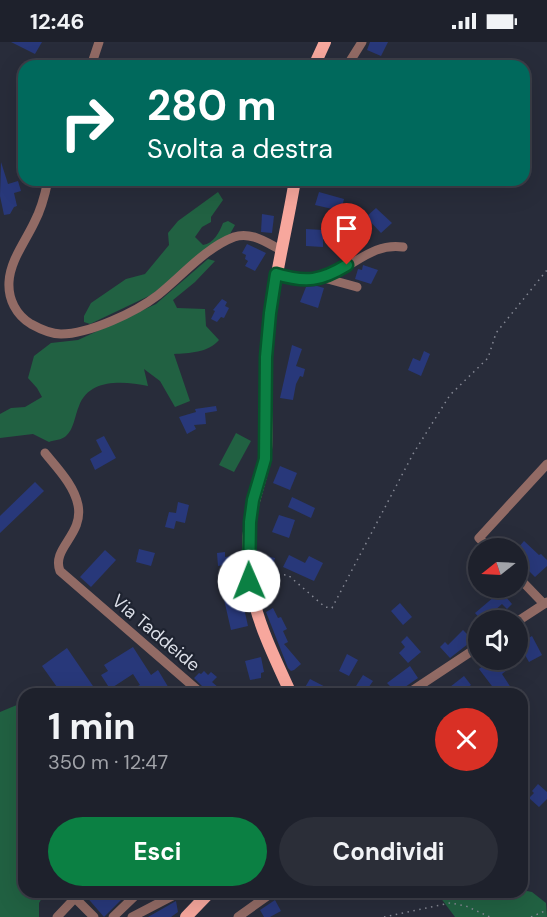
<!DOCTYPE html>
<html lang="it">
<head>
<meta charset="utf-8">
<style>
  :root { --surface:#1e212c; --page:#2b2e38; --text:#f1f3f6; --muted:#a1a3a9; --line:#3c3e48; --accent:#0b8043 }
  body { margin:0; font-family:"DM Sans",sans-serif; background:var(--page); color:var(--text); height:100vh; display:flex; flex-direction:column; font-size:22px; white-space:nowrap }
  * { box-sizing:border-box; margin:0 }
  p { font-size:20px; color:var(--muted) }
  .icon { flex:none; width:33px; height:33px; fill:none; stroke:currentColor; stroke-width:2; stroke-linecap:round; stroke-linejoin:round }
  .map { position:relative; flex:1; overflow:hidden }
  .sheet { position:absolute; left:18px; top:646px; width:510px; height:210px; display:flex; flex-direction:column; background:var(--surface); border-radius:18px; box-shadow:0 6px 24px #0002,0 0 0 2px var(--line) }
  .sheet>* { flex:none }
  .banner { position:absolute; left:18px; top:18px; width:512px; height:126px; border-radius:18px; box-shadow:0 6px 24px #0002,0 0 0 2px var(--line); background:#00695c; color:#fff; overflow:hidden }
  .needle { width:39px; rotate:252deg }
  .fabs { position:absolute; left:468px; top:496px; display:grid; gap:12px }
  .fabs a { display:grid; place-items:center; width:60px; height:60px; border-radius:50%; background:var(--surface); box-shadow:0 6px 24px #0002,0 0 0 2px var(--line); font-size:30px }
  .pin { position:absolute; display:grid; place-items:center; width:51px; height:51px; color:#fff; margin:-62px -26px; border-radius:50% 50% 50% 0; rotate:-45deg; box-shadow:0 0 6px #0007 }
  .pin .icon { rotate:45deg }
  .me { position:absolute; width:66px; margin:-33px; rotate:359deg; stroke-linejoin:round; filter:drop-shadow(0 0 4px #0008) }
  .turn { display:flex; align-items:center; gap:21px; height:126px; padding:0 30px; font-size:27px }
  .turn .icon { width:78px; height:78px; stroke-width:2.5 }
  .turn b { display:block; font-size:42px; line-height:51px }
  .round { display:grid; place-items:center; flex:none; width:63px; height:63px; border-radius:32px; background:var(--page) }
  .overview { display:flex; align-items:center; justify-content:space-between; height:102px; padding:0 30px }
  h1 { font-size:36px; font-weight:700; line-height:45px }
  .primary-button { display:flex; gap:12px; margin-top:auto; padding:12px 30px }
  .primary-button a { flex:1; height:69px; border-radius:36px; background:var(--accent); color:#fff; font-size:24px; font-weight:700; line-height:69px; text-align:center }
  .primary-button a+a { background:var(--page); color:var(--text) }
  .status { display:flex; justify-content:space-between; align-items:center; height:42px; padding:0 30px; background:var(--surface); direction:ltr }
  .status svg { height:16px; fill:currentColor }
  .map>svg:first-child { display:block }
</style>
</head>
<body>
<div class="status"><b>12:46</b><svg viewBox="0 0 49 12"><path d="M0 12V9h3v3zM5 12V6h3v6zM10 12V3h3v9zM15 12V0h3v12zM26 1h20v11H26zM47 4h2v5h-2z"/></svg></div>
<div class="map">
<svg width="547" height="875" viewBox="0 0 547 875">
  <rect width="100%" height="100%" fill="#282c3a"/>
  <g fill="#216142">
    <path d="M218,150l5,8 -12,17v5l-9,5 -7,10 8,8c11,-2 16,-12 20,-22l5,-2 7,4 -5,9 -79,61 -61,29 -6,-2v-6l7,-13 35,-24 19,-5 24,-29 -1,-12 10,-12z"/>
    <path d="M208,217l7,2 -20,21 -22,18 4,8 28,1 1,17 13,14c-11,13 -30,13 -45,14l16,47 -15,6 -15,-26 -16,-12 4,17c-24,-5 -59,-8 -69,20 -4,9 -5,23 -13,30 -4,4 -12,4 -17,6l-16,-8 -33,4v-24l11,-6 14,-1 17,-10 -5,-9 -9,-10 6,-22 17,-13 27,-3 78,-36z"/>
    <path d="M236,391l15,8 -17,31 -15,-7z"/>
    <path d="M24,660v190l21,1 -6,10v14h-39v-205z"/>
    <path d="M522,848l10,2 14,11 1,14h-92l-18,-24 85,-1z"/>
  </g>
  <g fill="#28387a">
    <path d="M11,0h31l-7,12z"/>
    <path d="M370,0h18l-7,14 -14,-6z"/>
    <path d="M1,120l7,22 10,-3 3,10 -7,2 3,13 -3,1 -4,7 -6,1 -4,-19z"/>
    <path d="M319,150l25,7 -3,12 -26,-6z"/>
    <path d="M376,166l16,15 -11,10 -15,-16z"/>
    <path d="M262,172l12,2 -2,17 -11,-1z"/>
    <path d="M306,187l17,1v17l-17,-1z"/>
    <path d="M247,202l19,9 -11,18 -10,-5 3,-5 -3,-2 1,-4 -4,-2z"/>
    <path d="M363,223l15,5 -7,14 -16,-5 3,-10 4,1z"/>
    <path d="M317,244l7,2 -6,20 -18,-6 6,-15z"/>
    <path d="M222,257l5,3 -2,4 4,2 -5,10 -3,-1 -4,5 -6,-3 4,-8 -2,-1z"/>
    <path d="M292,303l10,4 -6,17 9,3 -2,8 -3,-1 -4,8 -3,16 -13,-2z"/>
    <path d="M424,309l6,3 -9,22 -13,-6 5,-12 7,3z"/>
    <path d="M216,364l1,5 -12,2 1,11 -12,1 2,4 -9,5 -8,-17 17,-5 -1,-3z"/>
    <path d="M104,394l12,22 -21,12 -5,-11 12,-7 -6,-12z"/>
    <path d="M280,424l17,7 -7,17 -17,-7z"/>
    <path d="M35,440l9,9 -44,42v-17z"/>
    <path d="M292,455l23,11 -4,10 -23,-11z"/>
    <path d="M178,460l11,3 -4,18 -9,-2 -2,8 -9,-2 4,-15 7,1z"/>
    <path d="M279,473l16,5 -6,18 -17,-6z"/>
    <path d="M524,499l15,14 2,-1 6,6v6l-12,11 -17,-17v-12z"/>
    <path d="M139,507l16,4 -4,13 -15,-4z"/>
    <path d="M105,508l11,10 -25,27 -11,-10z"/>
    <path d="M225,510v5l12,-2v8l-19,3 -1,-13z"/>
    <path d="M261,513l14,3 -7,26 -9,-1 -1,-13z"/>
    <path d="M289,513l16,8 4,-7 14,7 -9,18 -31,-14z"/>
    <path d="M238,539l10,45 -17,4 -8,-35 6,-1 -2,-10z"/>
    <path d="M501,549l11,13 -5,5 -5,-5 -9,8 4,5 -5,4h-10l-7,-8z"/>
    <path d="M400,561l12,14 -9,8 -12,-14z"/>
    <path d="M273,566l5,10 3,-1 6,12 -4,2 5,11 -4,2 17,20 -7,6 -3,1 -3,-3 -22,-56z"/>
    <path d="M463,588l10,10 -23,18 -10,-11 5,-5 3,3z"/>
    <path d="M407,594l14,16 -13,11 -9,-10 6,-6 -4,-5z"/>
    <path d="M532,594l10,19 -13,7 -4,-7 -4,2 -3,-6v-7z"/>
    <path d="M133,605l18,28 7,-5 12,20 -8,4h-8l-2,-4 -12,4 -4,-7 4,-2 -7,-11 -23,15 -9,-14 7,-4 -4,-6z"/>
    <path d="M67,606l28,41 -7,5h-26l-20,-28z"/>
    <path d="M347,612l11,6 -9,16 -10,-5z"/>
    <path d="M261,615l3,15 -3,1v5l-11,2 -5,-19z"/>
    <path d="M495,618h4l8,10 -5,4 13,20h-17l-19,-25 6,-5 2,2z"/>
    <path d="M410,624l8,12 -23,16h-17l12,-8 -3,-3z"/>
    <path d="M204,629l4,4 3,-3 6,5 -5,5 14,12h-16l-16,-16 5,-5 2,1z"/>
    <path d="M363,633l10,6 -9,13h-13z"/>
    <path d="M464,634l7,9 -12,9h-3l-6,-7z"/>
    <path d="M310,637l29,15h-38z"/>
    <path d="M538,742l9,8v7l-8,8 -10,-9 5,-5 -2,-2z"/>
    <path d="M88,850h41l-25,25 -19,-22z"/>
    <path d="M275,858l6,11 -11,6h-6l-4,-7z"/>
    <path d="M176,859l2,11 -7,5h-23z"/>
  </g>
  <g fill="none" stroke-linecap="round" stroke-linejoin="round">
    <g stroke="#858894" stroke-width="1.5" stroke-dasharray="1.5 4.5" stroke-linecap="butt">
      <path d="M260,532l28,1 37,32 7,1 81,-154 37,-59 38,-37 8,-25 51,-63"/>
      <path d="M384,875l66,-14 16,3 24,11"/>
      <path d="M531,875l16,-7"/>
    </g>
    <g stroke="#926b65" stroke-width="9">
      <path d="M91,24l8,-24"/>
      <path d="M347,24l15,-24"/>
      <path d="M48,138c-3,15 -7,30 -14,43 -9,19 -24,38 -25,59 -1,17 7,33 22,42 9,5 20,10 30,10 28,0 75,-22 97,-39 24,-19 47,-47 76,-58 17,-6 33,6 47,13"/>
      <path d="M276,233c15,4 31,8 46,3 29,-8 49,-36 81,-31"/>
      <path d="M324,236l33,9"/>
      <path d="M45,411c12,15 29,32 33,52 6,30 -27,43 -18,66l142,123"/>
      <path d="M490,507l-11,-11 68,-74"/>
      <path d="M518,535l26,27"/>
      <path d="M518,579l29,-19"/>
      <path d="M407,652l71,-47"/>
      <path d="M57,875l18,-19 19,19"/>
      <path d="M113,875l26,-25"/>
      <path d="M132,875l48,-25"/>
      <path d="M238,875l35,-25"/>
    </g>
    <g stroke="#f7a79d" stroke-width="12">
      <path d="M314,24l11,-24"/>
      <path d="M291,652c-28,-62 -50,-102 -41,-173 3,-25 14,-46 16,-71 2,-36 -3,-72 1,-109 5,-54 19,-107 28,-161"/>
      <path d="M186,875l24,-25"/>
    </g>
  </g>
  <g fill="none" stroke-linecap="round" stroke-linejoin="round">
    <defs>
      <path id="route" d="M249,539l1,-59 3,-22 12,-41 1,-102 4,-44 6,-39c30,9 45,7 71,-9"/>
    </defs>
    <use href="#route" stroke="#07532c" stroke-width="15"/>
    <use href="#route" stroke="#0b8043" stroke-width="10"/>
  </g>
  <g text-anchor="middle" stroke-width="4.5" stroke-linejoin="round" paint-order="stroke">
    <g font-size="18" fill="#dbdee7" stroke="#1e2330">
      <text transform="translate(156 591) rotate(40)" y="6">Via Taddeide</text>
    </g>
  </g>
</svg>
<div class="fabs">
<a><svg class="needle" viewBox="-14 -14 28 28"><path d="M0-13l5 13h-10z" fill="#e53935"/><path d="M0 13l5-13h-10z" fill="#a1a3a9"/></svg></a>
<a><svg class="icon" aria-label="sound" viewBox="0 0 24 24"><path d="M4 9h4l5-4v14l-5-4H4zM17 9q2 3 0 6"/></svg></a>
</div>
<div class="pin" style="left:347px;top:223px;background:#d93025"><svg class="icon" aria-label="arrive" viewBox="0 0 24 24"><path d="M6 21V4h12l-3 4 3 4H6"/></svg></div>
<svg class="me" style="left:249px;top:539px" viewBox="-20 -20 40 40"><circle r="19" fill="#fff"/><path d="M0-13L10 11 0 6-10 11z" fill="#0b8043"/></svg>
<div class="banner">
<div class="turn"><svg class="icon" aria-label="right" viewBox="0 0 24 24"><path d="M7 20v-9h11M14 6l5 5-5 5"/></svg><div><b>280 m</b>Svolta a destra</div></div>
</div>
<section class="sheet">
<div class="overview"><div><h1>1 min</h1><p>350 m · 12:47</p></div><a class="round" style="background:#d93025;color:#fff"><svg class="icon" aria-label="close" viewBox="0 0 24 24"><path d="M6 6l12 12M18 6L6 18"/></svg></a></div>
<div class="primary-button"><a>Esci</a><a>Condividi</a></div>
</section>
</div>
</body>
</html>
